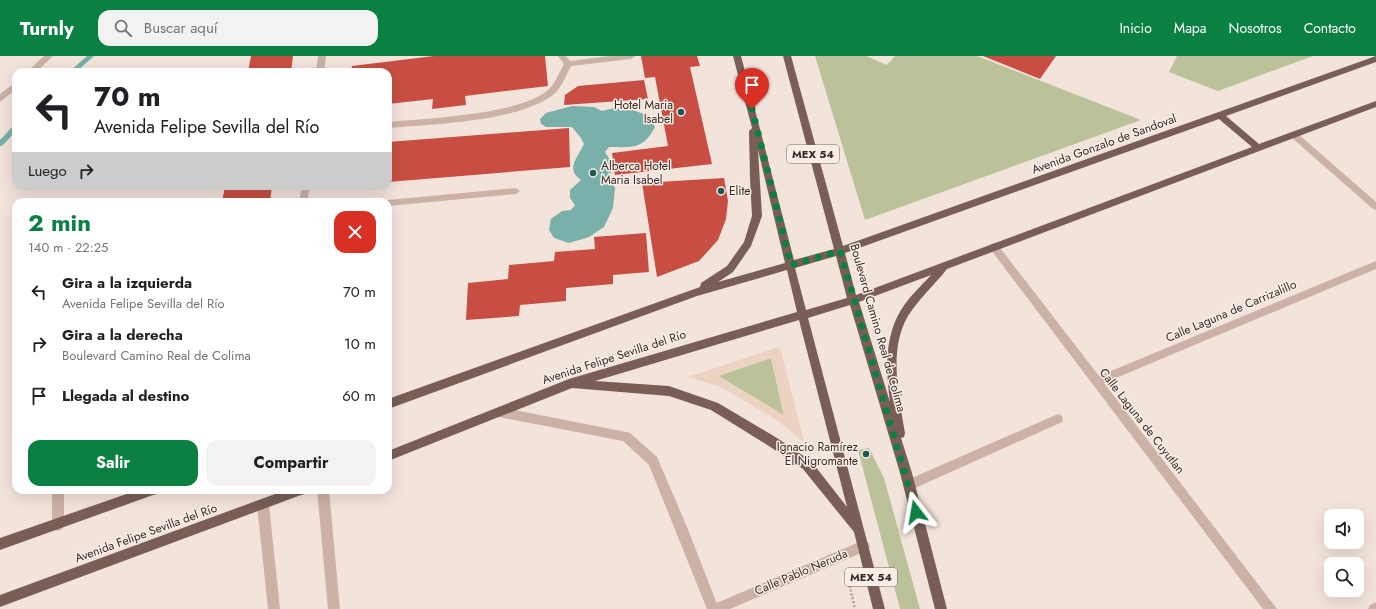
<!DOCTYPE html>
<html lang="es">
<head>
<meta charset="utf-8">
<style>
  :root { --surface:#fff; --page:#f2f2f2; --text:#202124; --muted:#757577; --accent:#0b8043 }
  body { margin:0; font-family:Jost,sans-serif; background:var(--page); color:var(--text); height:100vh; display:flex; flex-direction:column; font-size:15px; white-space:nowrap }
  * { box-sizing:border-box; margin:0 }
  p { font-size:13px; color:var(--muted) }
  .icon { flex:none; width:22px; height:22px; fill:none; stroke:currentColor; stroke-width:2; stroke-linecap:round; stroke-linejoin:round }
  .map { position:relative; flex:1; overflow:hidden }
  .side { position:absolute; left:12px; top:142px; width:380px; height:296px; display:flex; flex-direction:column; background:var(--surface); border-radius:12px; box-shadow:0 4px 16px #0002 }
  .side>* { flex:none }
  .banner { position:absolute; left:12px; top:12px; width:380px; height:122px; border-radius:12px; box-shadow:0 4px 16px #0002; background:#fff; color:var(--text); overflow:hidden }
  .tools { position:absolute; left:1324px; top:453px; display:grid; gap:8px }
  .tools a { display:grid; place-items:center; width:40px; height:40px; border-radius:8px; background:var(--surface); box-shadow:0 4px 16px #0002; font-size:20px }
  .pin { position:absolute; display:grid; place-items:center; width:34px; height:34px; color:#fff; margin:-41px -17px; border-radius:50% 50% 50% 0; rotate:-45deg; box-shadow:0 0 4px #0007 }
  .pin .icon { rotate:45deg }
  .me { position:absolute; width:44px; margin:-22px; rotate:346deg; stroke-linejoin:round; filter:drop-shadow(0 0 3px #0008) }
  .turn { display:flex; align-items:center; gap:14px; height:84px; padding:0 16px; font-size:18px }
  .turn .icon { width:52px; height:52px; stroke-width:2.5 }
  .turn b { display:block; font-size:28px; line-height:34px }
  .then { display:flex; align-items:center; height:38px; padding:0 16px; background:#0003; gap:8px; font-size:15px }
  .round { display:grid; place-items:center; flex:none; width:42px; height:42px; border-radius:12px; background:var(--page) }
  .head { display:flex; align-items:center; justify-content:space-between; height:68px; padding:0 16px }
  h1 { font-size:24px; font-weight:700; line-height:30px; color:var(--accent) }
  .primary-button { display:flex; gap:8px; margin-top:auto; padding:8px 16px }
  .primary-button a { flex:1; height:46px; border-radius:12px; background:var(--accent); color:#fff; font-size:16px; font-weight:700; line-height:46px; text-align:center }
  .primary-button a+a { background:var(--page); color:var(--text) }
  ul { padding:0; list-style:none }
  li { display:flex; align-items:center; gap:12px; height:52px; padding:0 16px }
  li div { flex:1 }
  li b { display:block; font-size:15px }
  li em { font-style:normal }
  header { display:flex; align-items:center; gap:24px; box-sizing:border-box; height:56px; padding:0 20px; background:var(--accent); color:#fff }
  header strong { font-size:19px }
  nav { display:flex; gap:22px; margin-inline-start:auto; font-size:14px }
  .search { width:280px; height:36px; background:var(--page); display:flex; align-items:center; gap:10px; box-sizing:border-box; padding:0 14px; border-radius:12px; color:var(--muted); font-size:15px }
  .map>svg:first-child { display:block }
</style>
</head>
<body>
<header>
<strong>Turnly</strong>
<div class="search"><svg class="icon" aria-label="search" viewBox="0 0 24 24"><circle cx="10" cy="10" r="6"/><path d="M15 15l6 6"/></svg>Buscar aquí</div>
<nav><a>Inicio</a><a>Mapa</a><a>Nosotros</a><a>Contacto</a></nav>
</header>
<div class="map">
<svg width="1376" height="553" viewBox="0 0 1376 553">
  <rect width="100%" height="100%" fill="#f2e3db"/>
  <g fill="#bbc29a">
    <path d="M815,0h51l21,9 8,-9h82l164,64 -276,100z"/>
    <path d="M1177,0h136l-95,35 -49,-19z"/>
    <path d="M771,302l13,58 -66,-40z"/>
    <path d="M869,392l15,30 36,131h-20l-42,-159z"/>
  </g>
  <path fill="#ebd2c1" fill-rule="evenodd" d="M779,291l2,4 23,91 -29,-23 -54,-32 -33,-10zM771,302l13,57 -65,-39z"/>
  <path fill="#79b0a9" d="M572,50l22,1 8,4 13,-3 18,2 16,6 6,11c-12,23 -23,20 -46,20l-4,5c6,9 9,15 4,26l6,10 -2,20 -9,19 -15,10 -20,6 -15,-5 -5,-8 2,-11 11,-8 9,-1 4,-5 -5,-7v-8l11,-10c-16,-11 -3,-23 3,-36l-3,-6 -9,-11h-26l-5,-3 -1,-5 6,-6z"/>
  <g fill="none" stroke-linecap="round" stroke-linejoin="round">
    <g fill="#79b0a9" fill-rule="evenodd">
      <path d="M87,0h7l-18,16h-7z"/>
      <path d="M14,69h2v6l-14,15h-2v-6z"/>
    </g>
  </g>
  <g fill="#c84e43">
    <path d="M251,0h42l-2,16h-43z"/>
    <path d="M434,0h111l3,30 -83,10 1,9 -34,4 1,-10 -45,5v-32h-37l1,-6z"/>
    <path d="M641,0h56l3,10 -10,1 22,97 -97,11 -3,-22 56,-7 -13,-69 -10,1z"/>
    <path d="M983,0h73l-16,23z"/>
    <path d="M644,24l4,19 -84,6 1,-10 13,-9z"/>
    <path d="M569,72l1,39 -182,15v-40z"/>
    <path d="M724,122l4,23 -2,18 -8,21 -19,21 -42,16 -15,-94z"/>
    <path d="M225,130h47l-2,16h-48z"/>
    <path d="M646,177l3,39 -36,3v9l-47,4v13l-46,4 -1,11 -53,4 2,-37 40,-4 1,-14 45,-4 1,-9 40,-3 -1,-12z"/>
  </g>
  <g fill="none" stroke-linecap="round" stroke-linejoin="round">
    <path stroke="#b69b91" stroke-width="2.5" stroke-dasharray="2 2" stroke-linecap="butt" d="M847,518l8,35"/>
    <g fill="#cbb1a6" fill-rule="evenodd">
      <path d="M318,0h8l-2,16h-8z"/>
      <path d="M558,0h8l4,5 40,-5h25l-4,3 -60,7c-5,9 -10,23 -18,29 -36,27 -121,29 -165,33v-6c39,-4 131,-7 160,-32 7,-6 11,-17 16,-26z"/>
      <path d="M302,130h8l-3,16h-8z"/>
      <path d="M516,132l4,3 -4,3 -128,12v-4h-4l4,-2z"/>
      <path d="M499,351l127,25 4,1 27,24 30,70 32,82h-12l-58,-144 -26,-24 -124,-24 -4,-2 -1,-3 1,-3z"/>
      <path d="M1058,358l4,2 1,3 -1,3 -149,67 -4,1 -4,-1 -2,-4 2,-4z"/>
      <path d="M52,434h12v35l-2,4 -4,2 -4,-2 -2,-4z"/>
      <path d="M317,434h12l11,119h-12z"/>
    </g>
    <g fill="#cbb1a6" fill-rule="evenodd">
      <path d="M44,0h9l-17,16h-9z"/>
      <path d="M16,26v7l-16,13v-8z"/>
      <path d="M1294,76l3,1 79,69v8l-3,-1 -82,-72 -1,-2 1,-2z"/>
      <path d="M994,187l3,1 102,132 277,-115v8l-272,114 173,226h-14l-272,-359 -2,-3 2,-3z"/>
      <path d="M263,443l4,2 2,4 11,104h-12l-11,-104 2,-4z"/>
      <path d="M864,484l4,2 2,4 -2,4 -138,59h-20l2,-4z"/>
      <path d="M1376,546v7h-8l2,-4z"/>
    </g>
    <g fill="#795e58" fill-rule="evenodd">
      <path d="M733,0h8l53,204 40,-11 -51,-193h8l52,190 533,-190v6l-150,54 33,28 117,-43v6l-429,162c-12,15 -28,30 -39,47 -20,34 -9,81 -3,117l-1,4 -3,1 11,35 35,136h-12l-35,-136 -50,-168 -42,13 77,291h-12l-19,-77 -51,-63 -34,-23 -58,-36 -42,-14 -97,-8 -184,73v-10l181,-72 228,-67 -10,-42 -90,26 -309,113v-10l312,-112 1,-4 26,-17 17,-24 8,-26 -2,-38 -1,-47 3,-3zM1219,63l33,28 -396,148 -11,-42zM758,94l27,113 -67,19 15,-10 18,-26 11,-30zM836,200l11,42 -41,12 -11,-42zM931,219c-10,11 -22,22 -30,35 -17,28 -15,61 -11,92l-31,-100zM799,264l48,187 -36,-46 -34,-23 -59,-35 -49,-17 -74,-5z"/>
      <path d="M138,434h21l-2,4 -4,1 -153,55v-12z"/>
      <path d="M286,434h21l-2,4 -4,1 -301,112v-12z"/>
    </g>
  </g>
  <g fill="none" stroke-linecap="round" stroke-linejoin="round">
    <path stroke="#0b8043" stroke-width="7" stroke-dasharray="0 12.6" d="M752,53l39,156 49,-14 76,261"/>
  </g>
  <g fill="#1c5953" stroke="#faeee7" stroke-width="1.5">
    <circle cx="681" cy="56" r="4"/>
    <circle cx="593" cy="117" r="4"/>
    <circle cx="721" cy="135" r="4"/>
    <circle cx="866" cy="398" r="4"/>
  </g>
  <g text-anchor="middle" stroke-width="3" stroke-linejoin="round" paint-order="stroke">
    <g fill="#faeee7" stroke="#726561" stroke-width="1">
      <rect x="787" y="89" width="52" height="18" rx="3"/>
      <rect x="845" y="512" width="52" height="18" rx="3"/>
    </g>
    <g font-size="11" font-weight="bold" fill="#372a27">
      <text x="813" y="102">MEX 54</text>
      <text x="871" y="525">MEX 54</text>
    </g>
    <g font-size="12" fill="#372a27" stroke="#faeee7" text-anchor="end">
      <text x="673" y="53">Hotel Maria<tspan x="673" dy="14">Isabel</tspan></text>
      <text x="601" y="114" text-anchor="start">Alberca Hotel<tspan x="601" dy="14">Maria Isabel</tspan></text>
      <text x="729" y="139" text-anchor="start">Elite</text>
      <text x="858" y="395">Ignacio Ramírez<tspan x="858" dy="14">El Nigromante</tspan></text>
    </g>
    <g font-size="12" fill="#372a27" stroke="#faeee7">
      <text transform="translate(1104 88) rotate(-20)" y="4">Avenida Gonzalo de Sandoval</text>
      <text transform="translate(1231 255) rotate(-23)" y="4">Calle Laguna de Carrizalillo</text>
      <text transform="translate(878 272) rotate(74)" y="4">Boulevard Camino Real de Colima</text>
      <text transform="translate(614 301) rotate(-18)" y="4">Avenida Felipe Sevilla del Río</text>
      <text transform="translate(1142 365) rotate(52)" y="4">Calle Laguna de Cuyutlan</text>
      <text transform="translate(146 477) rotate(-20)" y="4">Avenida Felipe Sevilla del Río</text>
      <text transform="translate(801 516) rotate(-23)" y="4">Calle Pablo Neruda</text>
    </g>
  </g>
</svg>
<div class="tools">
<a><svg class="icon" aria-label="sound" viewBox="0 0 24 24"><path d="M4 9h4l5-4v14l-5-4H4zM17 9q2 3 0 6"/></svg></a>
<a><svg class="icon" aria-label="search" viewBox="0 0 24 24"><circle cx="10" cy="10" r="6"/><path d="M15 15l6 6"/></svg></a>
</div>
<div class="pin" style="left:752px;top:53px;background:#d93025"><svg class="icon" aria-label="arrive" viewBox="0 0 24 24"><path d="M6 21V4h12l-3 4 3 4H6"/></svg></div>
<svg class="me" style="left:916px;top:456px" viewBox="-20 -20 40 40"><path d="M0-17L14 15 0 8-14 15z" fill="#0b8043" stroke="#fff" stroke-width="4"/></svg>
<div class="banner">
<div class="turn"><svg class="icon" aria-label="left" viewBox="0 0 24 24"><path d="M17 20v-9H6M10 6l-5 5 5 5"/></svg><div><b>70 m</b>Avenida Felipe Sevilla del Río</div></div>
<div class="then">Luego<svg class="icon" aria-label="right" viewBox="0 0 24 24"><path d="M7 20v-9h11M14 6l5 5-5 5"/></svg></div>
</div>
<section class="side">
<div class="head"><div><h1>2 min</h1><p>140 m · 22:25</p></div><a class="round" style="background:#d93025;color:#fff"><svg class="icon" aria-label="close" viewBox="0 0 24 24"><path d="M6 6l12 12M18 6L6 18"/></svg></a></div>
<ul>
<li><svg class="icon" aria-label="left" viewBox="0 0 24 24"><path d="M17 20v-9H6M10 6l-5 5 5 5"/></svg><div><b>Gira a la izquierda</b><p>Avenida Felipe Sevilla del Río</p></div><em>70 m</em></li>
<li><svg class="icon" aria-label="right" viewBox="0 0 24 24"><path d="M7 20v-9h11M14 6l5 5-5 5"/></svg><div><b>Gira a la derecha</b><p>Boulevard Camino Real de Colima</p></div><em>10 m</em></li>
<li><svg class="icon" aria-label="arrive" viewBox="0 0 24 24"><path d="M6 21V4h12l-3 4 3 4H6"/></svg><div><b>Llegada al destino</b></div><em>60 m</em></li>
</ul>
<div class="primary-button"><a>Salir</a><a>Compartir</a></div>
</section>
</div>
</body>
</html>
